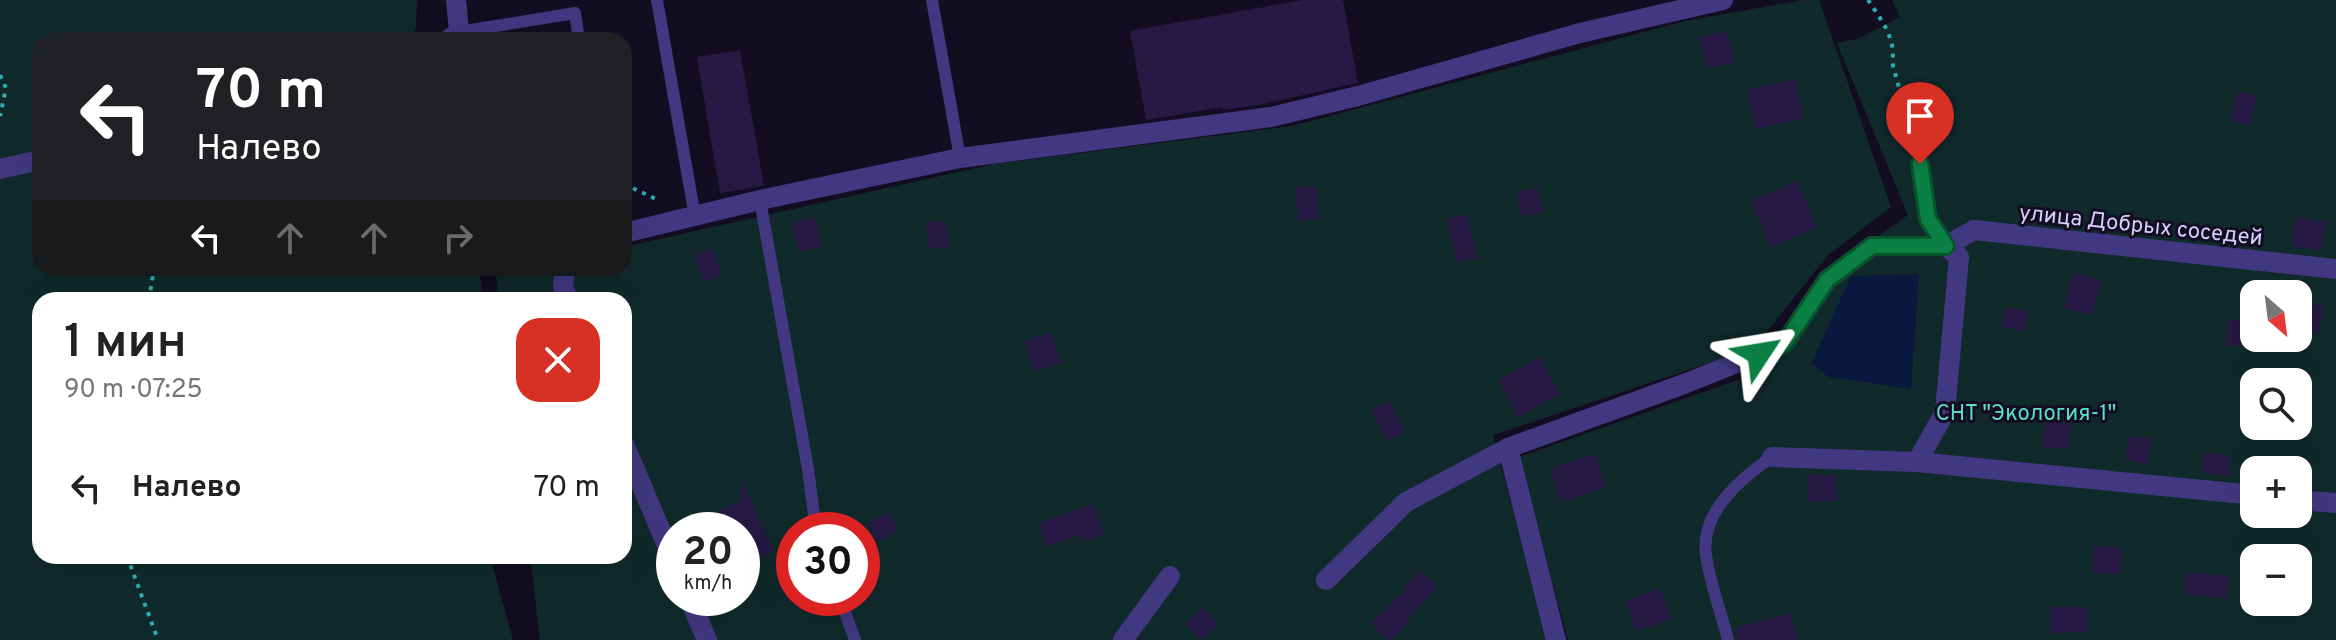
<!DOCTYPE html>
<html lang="ru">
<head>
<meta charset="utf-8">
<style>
  :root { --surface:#fff; --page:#f6f6f6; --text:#222; --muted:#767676 }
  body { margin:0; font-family:Overpass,sans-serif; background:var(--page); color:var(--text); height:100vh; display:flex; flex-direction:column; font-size:30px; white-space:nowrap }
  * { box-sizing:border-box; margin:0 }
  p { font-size:26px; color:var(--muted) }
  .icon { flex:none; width:44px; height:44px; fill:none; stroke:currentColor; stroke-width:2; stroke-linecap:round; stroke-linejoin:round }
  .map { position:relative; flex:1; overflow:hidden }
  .panel { position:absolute; left:32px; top:292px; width:600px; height:272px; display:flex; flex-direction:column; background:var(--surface); border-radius:24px; box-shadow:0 8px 32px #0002 }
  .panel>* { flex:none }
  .guide { position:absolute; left:32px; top:32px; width:600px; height:244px; border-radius:24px; box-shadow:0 8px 32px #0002; background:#202124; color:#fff; overflow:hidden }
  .needle { width:52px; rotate:152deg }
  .tools { position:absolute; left:2240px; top:280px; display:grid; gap:16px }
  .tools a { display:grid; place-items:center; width:72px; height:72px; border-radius:16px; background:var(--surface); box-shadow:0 8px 32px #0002; font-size:40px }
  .speed { position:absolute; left:656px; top:512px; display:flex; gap:16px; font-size:40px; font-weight:700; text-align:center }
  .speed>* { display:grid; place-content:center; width:104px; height:104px; border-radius:50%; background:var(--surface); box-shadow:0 8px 32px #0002; line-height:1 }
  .speed small { font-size:20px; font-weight:400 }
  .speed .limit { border:12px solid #d22; background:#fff; color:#111 }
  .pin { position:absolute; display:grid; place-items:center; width:68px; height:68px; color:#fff; margin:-82px -34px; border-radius:50% 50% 50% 0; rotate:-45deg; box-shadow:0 0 8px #0007 }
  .pin .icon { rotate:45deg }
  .me { position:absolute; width:88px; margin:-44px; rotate:57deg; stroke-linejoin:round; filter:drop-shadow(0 0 6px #0008) }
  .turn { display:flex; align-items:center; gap:28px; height:168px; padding:0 32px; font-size:36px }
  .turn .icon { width:104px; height:104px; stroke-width:2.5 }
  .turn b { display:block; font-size:56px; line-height:68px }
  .lanes { display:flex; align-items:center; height:76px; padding:0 32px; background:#0003; justify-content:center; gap:40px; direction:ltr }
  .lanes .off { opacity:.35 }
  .round { display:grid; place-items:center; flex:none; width:84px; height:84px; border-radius:24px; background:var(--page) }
  .overview { display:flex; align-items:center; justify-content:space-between; height:136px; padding:0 32px }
  h1 { font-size:48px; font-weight:600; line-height:60px }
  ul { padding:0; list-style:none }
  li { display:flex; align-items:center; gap:24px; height:120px; padding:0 32px }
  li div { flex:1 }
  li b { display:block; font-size:30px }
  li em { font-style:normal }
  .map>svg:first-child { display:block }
</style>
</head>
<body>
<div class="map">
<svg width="2336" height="640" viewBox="0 0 2336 640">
  <rect width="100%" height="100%" fill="#130d22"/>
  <g fill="#102a2c" fill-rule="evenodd">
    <path d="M0,0h417l-1,28 -6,12h-370v228h439l4,32h-443v256h450l23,84h-513z"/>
    <path d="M1803,0h16l72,207 -64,49 -73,92 -261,87 54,205h-1007l-10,-84h94v-256h-125l-3,-25 34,-7h94v-21l370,-83 298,-38 393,-105zM674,530h68v68h-68zM794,530h68v68h-68z"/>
    <path d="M1892,0h444v640h-768l-49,-183 233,-82 67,-97 89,-63 -71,-172 21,-4 42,-22zM2254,294h44v44h-44zM2254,382h44v44h-44zM2254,470h44v44h-44zM2254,558h44v44h-44z"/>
  </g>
  <path fill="#09183f" d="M1919,274l-8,115 -82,-12 -18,-13 40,-88z"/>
  <g fill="#261943">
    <path d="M1302,0h41l15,83 -99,22 -36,5v-3l-77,13 -16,-89z"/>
    <path d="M1727,31l8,31 -28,7 -8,-32z"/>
    <path d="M740,50l24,136 -44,7 -23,-136z"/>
    <path d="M1795,79l9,39 -49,11 -8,-39z"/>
    <path d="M2238,91l19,5 -7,29 -20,-4z"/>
    <path d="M1798,181l19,47 -47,19 -19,-47z"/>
    <path d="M1316,186l3,33 -20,2 -4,-33z"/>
    <path d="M1538,188l5,25 -22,3 -5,-24z"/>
    <path d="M1467,214l10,44 -20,5 -10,-44z"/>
    <path d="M2296,217l30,5 -5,29 -30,-5z"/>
    <path d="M816,218l5,29 -23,5 -6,-30z"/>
    <path d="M946,221l3,26 -20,2 -3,-26z"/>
    <path d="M713,248l9,28 -19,6 -9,-28z"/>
    <path d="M2073,273l28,7 -9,35 -28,-7z"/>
    <path d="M2302,303l22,3 -5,27 -21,-4z"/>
    <path d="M2005,308l24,4 -4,19 -24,-4z"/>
    <path d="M2228,319l26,2v27l-29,-3z"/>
    <path d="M1051,332l10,30 -27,9 -10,-30z"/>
    <path d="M1540,357l20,37 -42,23 -20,-37z"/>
    <path d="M1389,401l16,31 -18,9 -16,-31z"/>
    <path d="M2046,420l26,4 -4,26 -26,-4z"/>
    <path d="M2129,436l23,3 -5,25 -22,-4z"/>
    <path d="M2205,452l26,4 -3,20 -26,-4z"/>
    <path d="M1595,454l10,34 -45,14 -10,-34z"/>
    <path d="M1808,475h28l1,26 -28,1z"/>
    <path d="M742,479l31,72 -31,13v-34h-31l-6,-14 37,-16z"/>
    <path d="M1093,504l11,30 -21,8 -3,-7 -34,12 -7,-24z"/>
    <path d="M888,512l10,18 -21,12 -10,-19z"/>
    <path d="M2093,546l29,1 -1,27 -29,-1z"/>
    <path d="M1419,570l19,16 -30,33 2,3 -19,18h-4l-16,-17 34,-33 -2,-2z"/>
    <path d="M2186,572l43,4 -2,22 -43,-4z"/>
    <path d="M1660,588l11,31 -35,12 -11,-30z"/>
    <path d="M1202,607l17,18 -19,15 -15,-16z"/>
    <path d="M2050,607h39v25l-39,1z"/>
    <path d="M1791,613l7,27h-61l-3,-12z"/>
  </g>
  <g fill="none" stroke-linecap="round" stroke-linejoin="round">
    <g stroke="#2eaeb3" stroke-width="4" stroke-dasharray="4 6" stroke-linecap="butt">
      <path d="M1868,0c12,18 29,39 24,62l23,85"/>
      <path d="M0,75l6,13 -6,28"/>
      <path d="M624,184l36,17"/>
      <path d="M149,300l5,-32"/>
      <path d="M127,556l31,84"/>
    </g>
    <g stroke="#423881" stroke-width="12">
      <path d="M657,0l38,217"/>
      <path d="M932,0l28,158"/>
      <path d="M459,32l116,-19 4,27"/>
      <path d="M1920,164l8,55 18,27"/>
      <path d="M760,200l48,269 8,61"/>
      <path d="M840,598l15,42"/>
      <path d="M1728,640c-7,-28 -18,-57 -22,-85 -6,-42 35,-77 66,-98"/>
    </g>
    <g stroke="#423881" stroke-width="20">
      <path d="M448,40l11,-8 -3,-32"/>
      <path d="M0,169l40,-9"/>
      <path d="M624,233l136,-33 200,-42 311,-41 87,-21 222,-63 143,-33"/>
      <path d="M1946,246l28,-16 362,39"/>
      <path d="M565,268l-2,18 5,14"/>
      <path d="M624,444l50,118"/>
      <path d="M1772,457l145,5"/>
      <path d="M2298,500l38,3"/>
      <path d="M1326,580l80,-78 102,-54"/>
      <path d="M689,598l18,42"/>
      <path d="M1123,640l47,-64"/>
      <path d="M1556,640l-48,-192 176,-64 100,-40 43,-64 45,-34h74l13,11 -14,155 -28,50 337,33"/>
    </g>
  </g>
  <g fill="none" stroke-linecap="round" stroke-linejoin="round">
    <defs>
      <path id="route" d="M1759,354l25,-10 43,-64 45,-34h74l-18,-27 -8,-55"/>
    </defs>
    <use href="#route" stroke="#07532c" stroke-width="20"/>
    <use href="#route" stroke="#0b8043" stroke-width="14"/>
  </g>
  <g text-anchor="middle" stroke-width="6" stroke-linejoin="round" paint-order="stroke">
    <g font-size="22" fill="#d8ceff" stroke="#130d22">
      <text transform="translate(2141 224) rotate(6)" y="8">улица Добрых соседей</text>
    </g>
    <g font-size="22" fill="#5adfca" stroke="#130d22">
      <text x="2026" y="420">СНТ "Экология-1"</text>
    </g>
  </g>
</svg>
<div class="tools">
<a><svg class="needle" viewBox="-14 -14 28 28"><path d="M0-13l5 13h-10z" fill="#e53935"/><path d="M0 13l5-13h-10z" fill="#767676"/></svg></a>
<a><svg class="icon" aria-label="search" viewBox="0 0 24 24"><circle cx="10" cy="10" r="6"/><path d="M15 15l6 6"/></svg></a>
<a>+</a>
<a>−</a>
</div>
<div class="speed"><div>20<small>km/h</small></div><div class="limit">30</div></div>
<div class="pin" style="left:1920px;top:164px;background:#d93025"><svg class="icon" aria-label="arrive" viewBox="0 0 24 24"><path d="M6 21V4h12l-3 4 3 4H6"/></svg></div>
<svg class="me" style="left:1759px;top:354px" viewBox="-20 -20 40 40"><path d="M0-17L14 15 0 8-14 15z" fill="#0b8043" stroke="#fff" stroke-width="4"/></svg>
<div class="guide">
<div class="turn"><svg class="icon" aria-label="left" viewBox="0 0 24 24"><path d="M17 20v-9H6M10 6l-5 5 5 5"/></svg><div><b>70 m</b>Налево</div></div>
<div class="lanes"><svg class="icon" aria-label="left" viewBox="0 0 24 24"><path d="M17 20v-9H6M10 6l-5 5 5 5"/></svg><svg class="icon off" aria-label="ahead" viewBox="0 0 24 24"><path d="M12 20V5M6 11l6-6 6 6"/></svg><svg class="icon off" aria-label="ahead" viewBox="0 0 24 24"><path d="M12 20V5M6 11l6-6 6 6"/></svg><svg class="icon off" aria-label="right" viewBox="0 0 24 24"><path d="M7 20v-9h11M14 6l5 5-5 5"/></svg></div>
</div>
<section class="panel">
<div class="overview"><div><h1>1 мин</h1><p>90 m · 07:25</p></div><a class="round" style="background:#d93025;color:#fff"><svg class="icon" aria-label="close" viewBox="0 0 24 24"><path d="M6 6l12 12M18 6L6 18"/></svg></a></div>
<ul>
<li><svg class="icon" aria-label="left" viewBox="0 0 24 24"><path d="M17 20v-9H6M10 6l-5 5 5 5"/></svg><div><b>Налево</b></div><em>70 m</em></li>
</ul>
</section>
</div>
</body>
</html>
